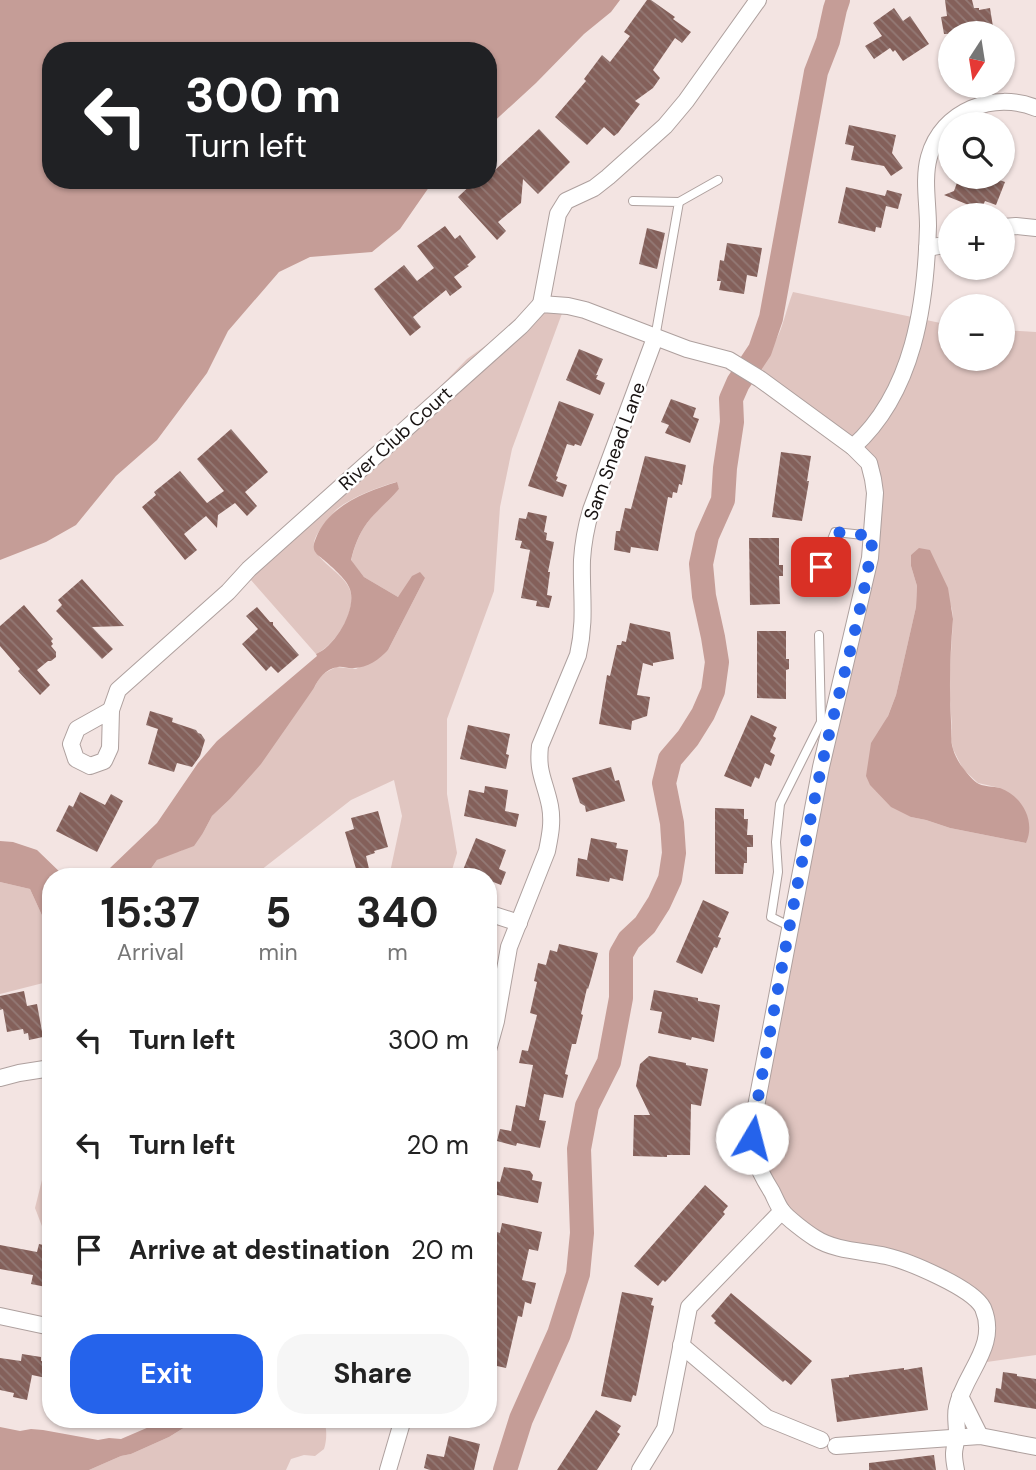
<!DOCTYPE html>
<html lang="en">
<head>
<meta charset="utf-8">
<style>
  :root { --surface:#fff; --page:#f6f6f6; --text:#222; --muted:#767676; --accent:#2563eb }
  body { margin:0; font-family:"DM Sans",sans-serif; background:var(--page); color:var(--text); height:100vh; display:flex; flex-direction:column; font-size:26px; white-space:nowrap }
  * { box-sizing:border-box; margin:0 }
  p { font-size:23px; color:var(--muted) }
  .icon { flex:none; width:38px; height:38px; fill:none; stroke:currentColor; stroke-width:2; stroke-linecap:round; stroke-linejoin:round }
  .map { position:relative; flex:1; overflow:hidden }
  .sheet { position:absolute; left:42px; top:868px; width:455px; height:560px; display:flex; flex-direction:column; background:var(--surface); border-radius:28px; box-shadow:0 2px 5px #0004 }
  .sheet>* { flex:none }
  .guide { position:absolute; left:42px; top:42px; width:455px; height:147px; border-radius:28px; box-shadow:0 2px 5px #0004; background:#202124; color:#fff; overflow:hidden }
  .needle { width:46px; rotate:192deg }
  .controls { position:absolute; left:938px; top:21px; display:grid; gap:14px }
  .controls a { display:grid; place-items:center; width:77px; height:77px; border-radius:50%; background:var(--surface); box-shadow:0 2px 5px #0004; font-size:35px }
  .pin { position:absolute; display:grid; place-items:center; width:60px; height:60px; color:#fff; margin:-30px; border-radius:14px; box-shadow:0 4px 10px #0006 }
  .me { position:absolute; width:77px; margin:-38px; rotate:8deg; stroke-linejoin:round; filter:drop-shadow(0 0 5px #0008) }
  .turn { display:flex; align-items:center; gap:24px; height:147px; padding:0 28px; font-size:32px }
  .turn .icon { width:91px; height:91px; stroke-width:2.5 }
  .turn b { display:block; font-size:49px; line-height:60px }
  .eta { display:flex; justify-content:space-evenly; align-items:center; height:119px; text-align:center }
  .eta b { font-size:42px; font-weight:700; line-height:49px }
  .button { display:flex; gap:14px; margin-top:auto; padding:14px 28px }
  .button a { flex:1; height:80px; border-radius:28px; background:var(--accent); color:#fff; font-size:28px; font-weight:700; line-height:80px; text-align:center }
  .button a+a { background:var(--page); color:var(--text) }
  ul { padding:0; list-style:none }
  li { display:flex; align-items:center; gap:21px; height:105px; padding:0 28px }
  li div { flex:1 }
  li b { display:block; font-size:26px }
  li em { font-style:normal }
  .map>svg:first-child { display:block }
</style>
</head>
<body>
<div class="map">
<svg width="1036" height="1470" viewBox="0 0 1036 1470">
  <defs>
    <pattern id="building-back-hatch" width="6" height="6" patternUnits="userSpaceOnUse" patternTransform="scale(1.75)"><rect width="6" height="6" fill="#84605a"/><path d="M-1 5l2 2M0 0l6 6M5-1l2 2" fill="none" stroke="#947a76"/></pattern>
  </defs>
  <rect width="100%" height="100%" fill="#f3e4e2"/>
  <g fill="#e0c5c0" fill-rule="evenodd">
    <path d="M793,292l157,33v34h53v-29l33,2v1023l-63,9 8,-37 -3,-15 -10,-13 -21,-13 -76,-30 -95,-44 -17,-24 -14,-29 23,-151 99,-465 4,-41 -10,-41 -111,-85c7,-14 19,-23 26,-36 7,-13 11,-33 17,-48zM929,550l23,59 1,10 -4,67 3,42 -1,11 2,10 10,20 15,14 22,5 26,55 -76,-15 -24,-8 -15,-3 -27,-91 12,-31 20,-88 1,-21 -6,-20v-11z"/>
    <path d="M538,308h26l-52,141 -12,58 -6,84 -47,128v75l10,59 -7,24h-61l13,-61 -8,-36 -43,20 -99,77h-107l12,-17 14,-7 10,-2 22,-18 9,-17 17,-16 85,-112 7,-13 15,-8 20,2 32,-19 37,-72 -27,19 -34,-20 -13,-16c3,-14 8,-27 16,-38 8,-12 22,-22 32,-34l-3,-7c-20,6 -42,14 -59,27 -5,5 -10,12 -14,17 -5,6 -12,16 -8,24 6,13 26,23 33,36 13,20 -13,60 -32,68l-73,-83 119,-104 105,-108z"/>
    <path d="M0,882l30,7 15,33 6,6v53l-51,13z"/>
    <path d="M51,1171v65l-6,-2 -10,-26 8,-32z"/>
    <path d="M198,1419h126c3,11 3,20 0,30l-9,7 -11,-1 -13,4 -5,11h-197l32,-14 10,-2 38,-17z"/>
  </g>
  <g fill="#c59d97">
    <path d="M0,0h620l-9,12 -27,22 -48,49 -48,44v-76h-437v129h383l-34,49 -28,23 -62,5 -31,15 -51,59 -21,42 -50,67 -41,36 -40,49 -30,17 -46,18z"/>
    <path d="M397,482l2,7c-10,12 -23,22 -32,34 -8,11 -13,24 -16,37l13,17 34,20 14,-21 8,-4 5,6 -37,72c-8,9 -21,18 -34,18 -5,1 -11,-2 -16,-1 -13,2 -19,11 -24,21l-53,76 -32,36 -17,16 -9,17 -9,13 -37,14 -12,17h-57l22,-9 47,-45 41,-60 19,-22 100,-85 -1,-2c19,-7 43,-47 33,-67 -3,-8 -18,-21 -25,-27 -1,-1 -8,-6 -8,-7 -4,-5 -2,-10 0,-15 12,-32 51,-47 81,-56z"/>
    <path d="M919,548l11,2 18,38 5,31c-3,35 -4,68 -2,103 1,10 -1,18 2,27 2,7 6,14 10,19 4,5 10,13 16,16 6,3 14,2 21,4 22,8 36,33 26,55l-76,-15 -24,-8 -15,-3 -20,-10 -21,-22 -4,-9 5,-33 17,-27 8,-21 20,-88 1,-21 -6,-20v-11z"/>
    <path d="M0,841l13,1 24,8 28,27h-14v51l-6,-6 -15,-33 -30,-7z"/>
    <path d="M161,1419h37l-29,18 -38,17 -10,2 -32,14h-89v-43l20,4 11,-2 12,1 55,10 11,-2 12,1 28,-12z"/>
  </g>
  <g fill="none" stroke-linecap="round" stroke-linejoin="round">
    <path stroke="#c59d97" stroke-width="24" d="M505,1470l16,-51 38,-85 19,-60 4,-41 -3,-84 8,-43 22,-44 12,-64v-44l8,-14 16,-15 14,-22 11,-24 4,-26 -2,-30 -8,-40 6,-24 18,-21 15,-24 10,-23 4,-29 -4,-25 -9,-41 -3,-32 6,-28 16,-36 2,-32 7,-46 -1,-23 7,-16 22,-33 11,-32 45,-246 12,-31 7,-32 3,-9"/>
  </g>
  <g fill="url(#building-back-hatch)">
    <path d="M647,0h4l24,17 -2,2 18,13 -9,11 -7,-5 -22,32 7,8 -7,10 -18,13 5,3 -22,29 -4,3 -10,-9 -17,18 -32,-28 31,-36 -2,-2 18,-24 8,7 20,-26 -6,-4z"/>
    <path d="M945,0h27l2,8h5v2l11,-2 4,25 -50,1 -3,-17 6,-1z"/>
    <path d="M894,8l9,13 7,-5 19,28 -26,17 -8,-11 -2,2 -3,-4 -16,11 -9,-13 17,-10 -9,-13z"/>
    <path d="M849,125l47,10 -4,18 11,15 -12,8 -7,-10 -33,-6 3,-14 -9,-2z"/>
    <path d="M539,129l31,33 -32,32 -15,-15 -2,24 -23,19 8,9 -9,9 -39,-43 18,-17h12v-15l6,6z"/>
    <path d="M959,177h41l-1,3 6,2 -9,23 -11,-4 -4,9 -37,-15 10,-4z"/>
    <path d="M846,187l39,9 2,-6 15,4 -4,15 -12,-3 -5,22 -5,-1 -1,5 -37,-9z"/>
    <path d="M445,226l10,13 5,-4 16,22 -9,8 2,1 -15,11 8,10 -12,9 -4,-6 -33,27 8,10 -11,9 -36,-47 30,-24 13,16 17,-13 -17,-22z"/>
    <path d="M647,228l18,5 -8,36 -18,-5z"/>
    <path d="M727,243l35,5 -5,29 -10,-2 -3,19 -25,-4 2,-9h-4l3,-21 4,1z"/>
    <path d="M579,349l24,10 -7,16h2l-2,4 9,4 -5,12 -34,-15z"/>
    <path d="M671,399l25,9 -3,9 6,2 -9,24 -25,-10 4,-8 -8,-3z"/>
    <path d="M559,401l35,13 -13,32 -6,-2 -1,2 -7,-2 -11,32 2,1 -2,4 11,4 -4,12 -35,-11z"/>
    <path d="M231,429l37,43 -23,20 12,14 -10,10 -12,-13 -17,12 -1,13 -11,-12 -22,18 13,16 -12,10 -43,-53 14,-12 -2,-3 26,-21 27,32 17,-12 -27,-32z"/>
    <path d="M781,452l30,4 -4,25h2l-7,40 -30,-4z"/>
    <path d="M645,456l41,9 -4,20 -3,-1 -2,9 -4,-1 -1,6 -4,-1 -10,54 -27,-4 -1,6 -16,-3 2,-19h4l5,-23 6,1z"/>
    <path d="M528,512l19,4 -3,16 3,1 -1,7 8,2 -6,30h2l-3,23 5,1 -3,12 -13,-2 1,-5 -16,-3 9,-48 -10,-2 2,-7 -7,-1 4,-22 7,1z"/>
    <path d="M749,538h30v27h4v11h-4l1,28 -30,1z"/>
    <path d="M82,579l42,47 -32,1 21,22 -11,10 -46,-48 6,-6 -4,-5z"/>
    <path d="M24,605l29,34 -2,2 2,3 -2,2 5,6v5l-5,4h-3l-11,9 13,15 -10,10 -22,-24 2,-2 -20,-23v-20z"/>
    <path d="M257,607l13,15h3v3l26,30 -21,18 -7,-7 -5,5 -24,-27 16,-15 -12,-13z"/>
    <path d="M630,623l40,9 4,27 -21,4v3l-10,-3 -6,32 13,2 -3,19 -15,5 -1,9 -32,-6 8,-49 3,1 7,-31h4l1,-4 4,1z"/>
    <path d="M757,631h29v28h3v10l-3,1v29l-29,-1z"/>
    <path d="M150,711l23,7 -1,4 24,8 2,3 3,1 4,6 -5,16 -8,11 -15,-4 -3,9 -26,-8 10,-35 -12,-4z"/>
    <path d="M751,715l26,12 -4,9 3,2 -6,14 5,3 -4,11 -6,-3 -6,16 -4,-2 -4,10 -27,-11z"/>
    <path d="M468,725l42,9 -4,20 3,1 -3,14 -46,-10z"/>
    <path d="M611,767l4,14 4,-1 6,21 -39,11 -1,-6 -5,-3 -8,-25z"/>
    <path d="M485,786l23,4 -3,21 14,3 -3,13 -52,-11 5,-26 15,3z"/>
    <path d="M80,792l25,13 6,-11 12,7 -26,51 -41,-21 13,-26 4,2z"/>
    <path d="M715,808l29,1v10h4l-1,16h6v12h-6v16h-3l-1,11h-28z"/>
    <path d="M378,811l10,36 -14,4 1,2 -9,3 3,13 -12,3 -12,-40 9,-3 -3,-11z"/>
    <path d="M476,838l30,12 -7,19 7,3 -5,13 -13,-5v-3h-7l-18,-7z"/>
    <path d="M591,838l26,5 -1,5 12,2 -5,31 -13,-3 -1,4 -33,-6 2,-18 9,2z"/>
    <path d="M703,900l26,12 -11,25 3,1 -4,10 -3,-1 -12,27 -26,-12z"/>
    <path d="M559,944l39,9 -7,26 -3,10 -1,-1 -6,26 2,1 -7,29h-4l-7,30 3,1 -5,23 -19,-4 -5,26 7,1 -6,27 -23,-5 -1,3 -19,-5 3,-12 11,2 5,-26 9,2 8,-42 -14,-2 3,-13 6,1 9,-36 -7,-2 7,-31 -3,-1 4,-18 8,2 4,-15 7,2z"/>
    <path d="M654,990l44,8v3l22,4 -6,37 -22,-5 -1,3 -33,-7 4,-21 -12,-2z"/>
    <path d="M24,991l3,15 10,-2 6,33 -14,3 -1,-7 -4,1 -1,-5 -16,3 -4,-23 -3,1v-14z"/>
    <path d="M649,1056l37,7v2l22,4 -7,37 -10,-2 -1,51h-23v2l-34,-1 1,-41h16l-14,-29 4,-22z"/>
    <path d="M504,1167l26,4 3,4 -1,5 10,2 -4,21 -46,-9 3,-13 5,1z"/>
    <path d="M705,1185l23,21 -5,6 2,2 -55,63 -5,5 -2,-2 -5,6 -24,-20z"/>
    <path d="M502,1223l40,9 -4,19 -9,-2 -7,31 14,3 -5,21 -6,-2 -3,15 -4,-1 -12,52 -18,-4v-65l9,-41 -9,-2v-5l2,-8 4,1 3,-12 3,1z"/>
    <path d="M39,1244l12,3v35h-4l-1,5 -15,-3 2,-9 -33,-6v-24l37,7z"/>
    <path d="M622,1292l31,6 -2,7 3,1 -18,90 -3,-1 -2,7 -30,-6z"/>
    <path d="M731,1293l81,68 -21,24 -6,-5 -2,2 -69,-59 2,-2 -5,-5z"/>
    <path d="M22,1354l19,3v4l10,1v17l-19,-4 -5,25 -14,-3 1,-4 -14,-3v-32l21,3z"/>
    <path d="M922,1367l6,43 -91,12 -6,-43 18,-2v-2l55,-7v2z"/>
    <path d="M1003,1372l14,2v2l19,3v30l-42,-7 2,-14 5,1z"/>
    <path d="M596,1410l25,16 -4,6 3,2 -23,36h-40z"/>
    <path d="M449,1436l31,8 -6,26h-44l-6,-2 3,-14 17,3z"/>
    <path d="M934,1455l2,15h-67v-7z"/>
  </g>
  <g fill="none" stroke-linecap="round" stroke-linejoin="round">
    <defs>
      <g id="lane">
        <path d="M633,201l46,1 -24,136"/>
        <path d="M679,202l39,-22"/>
        <path d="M818,592l3,-25 14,-35 38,4"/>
        <path d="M819,635l2,87"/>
        <path d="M791,927l-20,-10 7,-45 -2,-30 4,-38 41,-82h11"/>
      </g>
      <g id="street">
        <path d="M1003,227l13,-1 20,2"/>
        <path d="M927,248l23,-4"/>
        <path d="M541,304l17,-90 8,-13 28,-13 14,-11 57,-51 21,-25 72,-101"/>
        <path d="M853,447c61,-55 73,-143 75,-221 0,-23 -5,-47 1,-69 13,-47 65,-66 107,-49"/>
        <path d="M111,710l7,-20 110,-98 21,-23 272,-243 20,-22 27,2 17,4 102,39 42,11 31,19 93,68 16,16 4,16 2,14 -5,65 -49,209 -67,350c-4,35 0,46 18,75 3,6 6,14 10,19 5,7 25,22 33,27 20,13 48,13 71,18 22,5 87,32 97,52 16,38 -18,64 -26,99 -2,8 0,18 0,26 0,8 -3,14 -3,21 0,5 1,11 2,16"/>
        <path d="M111,710l-1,38 -6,13 -14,5 -14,-7 -5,-15 6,-15z"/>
        <path d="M488,913l31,10"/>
        <path d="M488,1050l8,-29 13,-74 38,-96c3,-15 6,-29 3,-45 -5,-25 -13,-33 -10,-60l38,-91c8,-35 3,-61 4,-95 1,-17 4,-33 9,-50l64,-172"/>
        <path d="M0,1078l19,-5 32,-5"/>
        <path d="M0,1316l51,11"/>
        <path d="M681,1345l86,73 54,22"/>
        <path d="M960,1396l20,40"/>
        <path d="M836,1446l144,-10 56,11"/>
        <path d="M388,1470l15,-51"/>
        <path d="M640,1470l25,-41 24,-122 93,-96"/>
      </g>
    </defs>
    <use href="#lane" stroke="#aea09e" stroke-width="10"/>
    <use href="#street" stroke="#aea09e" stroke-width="18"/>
    <use href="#lane" stroke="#fff" stroke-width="8"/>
    <use href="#street" stroke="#fff" stroke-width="16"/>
  </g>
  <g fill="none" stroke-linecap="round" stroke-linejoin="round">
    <path stroke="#2563eb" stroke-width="12" stroke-dasharray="0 21.6" d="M752,1138l7,-46c20,-108 39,-216 62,-323 17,-78 42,-155 52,-233l-38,-4 -14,35"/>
  </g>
  <g text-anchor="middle" stroke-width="5" stroke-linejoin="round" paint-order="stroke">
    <g font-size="19" fill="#181312" stroke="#fff">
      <text transform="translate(395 438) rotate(-42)" y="7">River Club Court</text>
      <text transform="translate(614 451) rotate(-70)" y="7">Sam Snead Lane</text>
    </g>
  </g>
</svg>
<div class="controls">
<a><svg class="needle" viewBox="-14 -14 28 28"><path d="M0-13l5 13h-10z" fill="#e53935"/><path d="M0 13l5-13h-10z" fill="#767676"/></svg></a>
<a><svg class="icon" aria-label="search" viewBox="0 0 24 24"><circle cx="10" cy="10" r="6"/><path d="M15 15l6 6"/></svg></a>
<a>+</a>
<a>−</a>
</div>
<div class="pin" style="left:821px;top:567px;background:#d93025"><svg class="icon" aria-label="arrive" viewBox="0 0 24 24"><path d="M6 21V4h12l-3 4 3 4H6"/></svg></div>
<svg class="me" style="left:752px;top:1138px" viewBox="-20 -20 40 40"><circle r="19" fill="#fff"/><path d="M0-13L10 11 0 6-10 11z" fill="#2563eb"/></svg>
<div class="guide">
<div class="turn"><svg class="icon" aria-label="left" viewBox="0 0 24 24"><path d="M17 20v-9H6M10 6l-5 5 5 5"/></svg><div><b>300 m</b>Turn left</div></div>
</div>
<section class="sheet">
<div class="eta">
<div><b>15:37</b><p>Arrival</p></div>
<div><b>5</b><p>min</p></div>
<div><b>340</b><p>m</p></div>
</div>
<ul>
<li><svg class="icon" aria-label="left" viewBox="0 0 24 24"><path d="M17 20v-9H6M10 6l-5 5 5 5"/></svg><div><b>Turn left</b></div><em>300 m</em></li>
<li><svg class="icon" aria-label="left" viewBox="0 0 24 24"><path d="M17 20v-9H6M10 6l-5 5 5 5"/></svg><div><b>Turn left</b></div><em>20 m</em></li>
<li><svg class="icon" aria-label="arrive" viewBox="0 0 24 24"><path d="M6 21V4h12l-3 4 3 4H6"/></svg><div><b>Arrive at destination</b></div><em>20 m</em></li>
</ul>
<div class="button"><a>Exit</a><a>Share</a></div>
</section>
</div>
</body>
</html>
